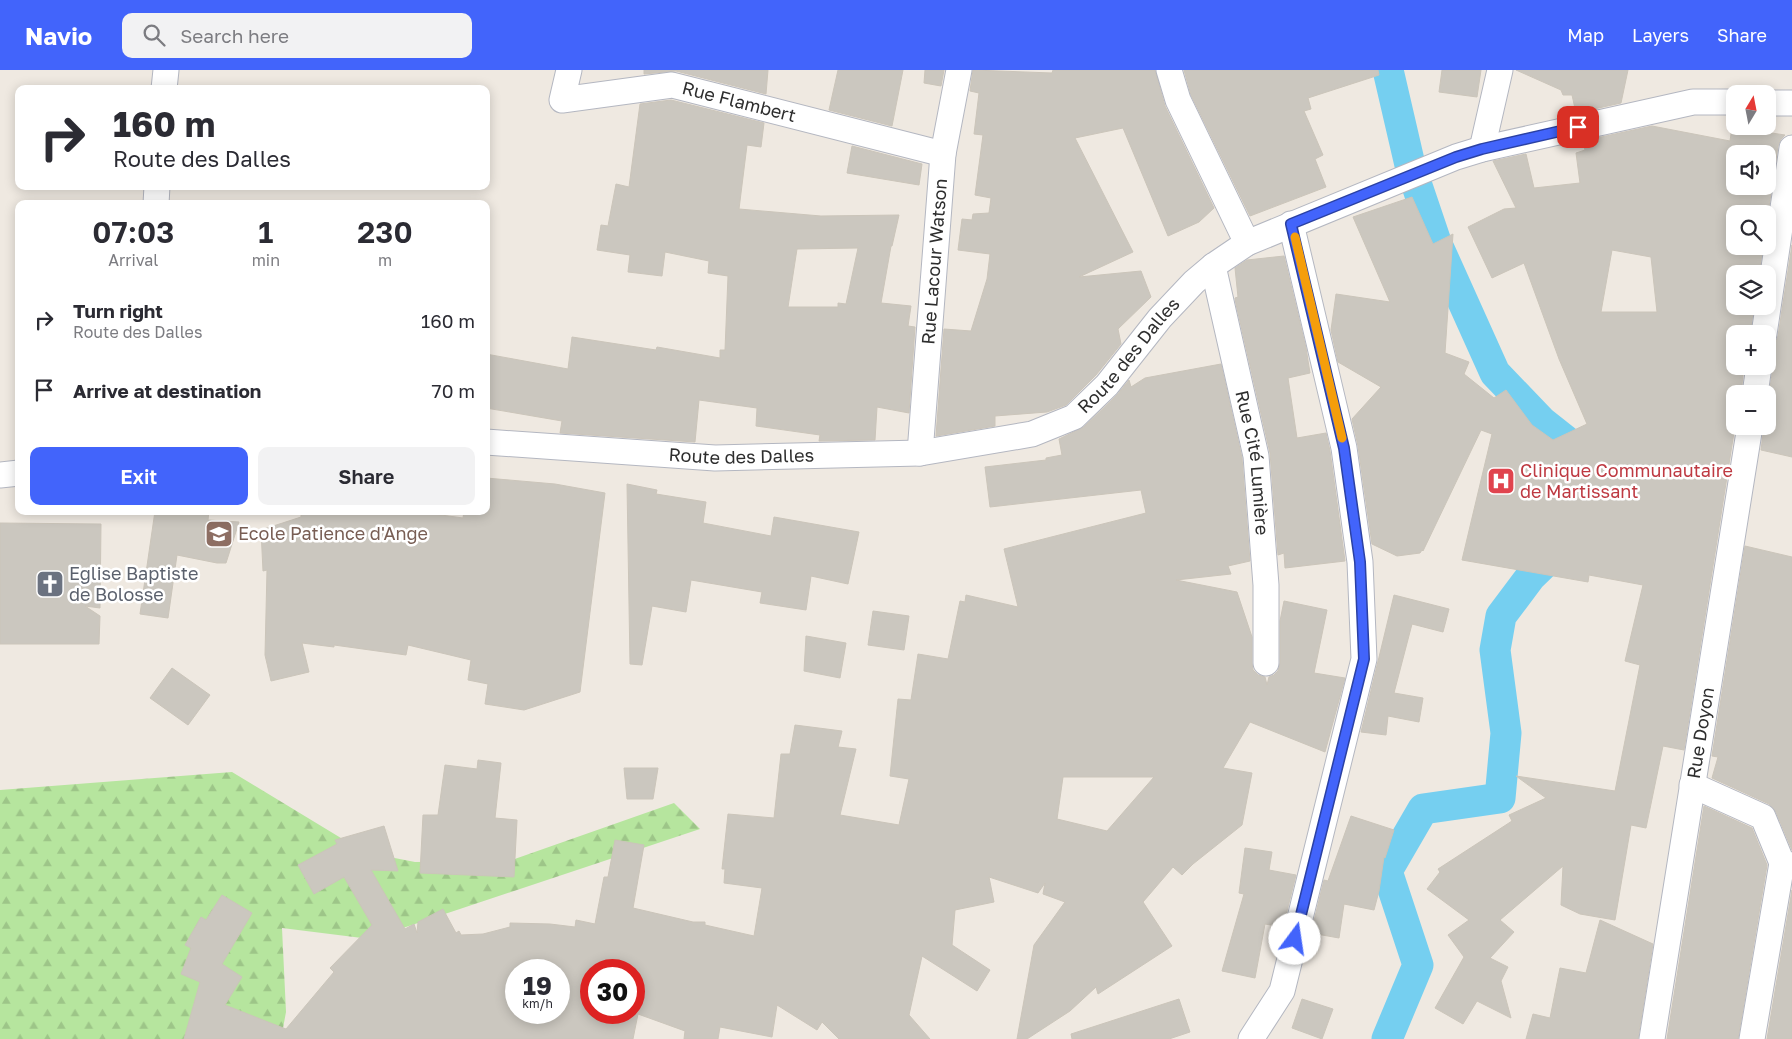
<!DOCTYPE html>
<html lang="en">
<head>
<meta charset="utf-8">
<style>
  :root { --surface:#fff; --page:#f2f2f3; --text:#2b2b33; --muted:#7c7c81; --accent:#4264fb }
  body { margin:0; font-family:"Golos Text",sans-serif; background:var(--page); color:var(--text); height:100vh; display:flex; flex-direction:column; font-size:19px; white-space:nowrap }
  * { box-sizing:border-box; margin:0 }
  p { font-size:16px; color:var(--muted) }
  .icon { flex:none; width:28px; height:28px; fill:none; stroke:currentColor; stroke-width:2; stroke-linecap:round; stroke-linejoin:round }
  .map { position:relative; flex:1; overflow:hidden }
  .panel { position:absolute; left:15px; top:130px; width:475px; height:315px; display:flex; flex-direction:column; background:var(--surface); border-radius:10px; box-shadow:0 2px 12px #0003 }
  .panel>* { flex:none }
  .hud { position:absolute; left:15px; top:15px; width:475px; height:105px; border-radius:10px; box-shadow:0 2px 12px #0003; background:#fff; color:var(--text); overflow:hidden }
  .needle { width:32px; rotate:10deg }
  .controls { position:absolute; left:1726px; top:15px; display:grid; gap:10px }
  .controls a { display:grid; place-items:center; width:50px; height:50px; border-radius:10px; background:var(--surface); box-shadow:0 2px 12px #0003; font-size:25px }
  .speed { position:absolute; left:505px; top:889px; display:flex; gap:10px; font-size:25px; font-weight:700; text-align:center }
  .speed>* { display:grid; place-content:center; width:65px; height:65px; border-radius:50%; background:var(--surface); box-shadow:0 2px 12px #0003; line-height:1 }
  .speed small { font-size:12px; font-weight:400 }
  .speed .limit { border:8px solid #d22; background:#fff; color:#111 }
  .pin { position:absolute; display:grid; place-items:center; width:42px; height:42px; color:#fff; margin:-21px; border-radius:10px; box-shadow:0 2px 8px #0006 }
  .me { position:absolute; width:55px; margin:-28px; rotate:14deg; stroke-linejoin:round; filter:drop-shadow(0 0 4px #0008) }
  .turn { display:flex; align-items:center; gap:18px; height:105px; padding:0 15px; font-size:22px }
  .turn .icon { width:65px; height:65px; stroke-width:2.5 }
  .turn b { display:block; font-size:35px; line-height:42px }
  .eta { display:flex; justify-content:space-evenly; align-items:center; height:85px; text-align:center }
  .eta b { font-size:30px; font-weight:600; line-height:35px }
  .action { display:flex; gap:10px; margin-top:auto; padding:10px 15px }
  .action a { flex:1; height:58px; border-radius:10px; background:var(--accent); color:#fff; font-size:20px; font-weight:600; line-height:58px; text-align:center }
  .action a+a { background:var(--page); color:var(--text) }
  ul { padding:0; list-style:none }
  li { display:flex; align-items:center; gap:15px; height:70px; padding:0 15px }
  li div { flex:1 }
  li b { display:block; font-size:19px }
  li em { font-style:normal }
  header { display:flex; align-items:center; gap:30px; box-sizing:border-box; height:70px; padding:0 25px; background:var(--accent); color:#fff }
  header strong { font-size:24px }
  nav { display:flex; gap:28px; margin-inline-start:auto; font-size:18px }
  .search { width:350px; height:45px; background:var(--page); display:flex; align-items:center; gap:12px; box-sizing:border-box; padding:0 18px; border-radius:10px; color:var(--muted); font-size:19px }
  .map>svg:first-child { display:block }
</style>
</head>
<body>
<header>
<strong>Navio</strong>
<div class="search"><svg class="icon" aria-label="search" viewBox="0 0 24 24"><circle cx="10" cy="10" r="6"/><path d="M15 15l6 6"/></svg>Search here</div>
<nav><a>Map</a><a>Layers</a><a>Share</a></nav>
</header>
<div class="map">
<svg width="1792" height="969" viewBox="0 0 1792 969">
  <defs>
    <pattern id="forest-firs" width="22" height="20" patternUnits="userSpaceOnUse" patternTransform="scale(1.25)"><rect width="22" height="20" fill="#b6e59e"/><path d="M5 1l3.5 6h-7zM16 11l3.5 6h-7z" fill="#9dc588"/></pattern>
  </defs>
  <rect width="100%" height="100%" fill="#efe9e1"/>
  <path fill="url(#forest-firs)" d="M232,702l132,80 51,10 94,-1 165,-58 26,26 -330,110 -88,-11 4,84 -5,27h-281v-249z"/>
  <g fill="none" stroke-linecap="round" stroke-linejoin="round">
    <g stroke="#75cff0" stroke-width="31">
      <path d="M1388,0l22,95 26,77 59,131 47,49 48,38 -1,5"/>
      <path d="M1387,969l31,-74 -31,-94 36,-62 77,-11 6,-65 -11,-83 6,-34 30,-40 33,-32"/>
    </g>
  </g>
  <g fill="#cbc7bf" stroke="#cbc5ba" fill-rule="evenodd">
    <path d="M644,0h124l-2,24 -90,-23 -32,3z"/>
    <path d="M838,0h65l-11,56 -63,-16z"/>
    <path d="M925,0h19l-3,16 -17,-3z"/>
    <path d="M973,0l79,3 1,-3h102l10,36 49,102 -15,14 -31,14 -45,-108 -48,10 58,114 -54,25 62,-6 10,26 -33,32 3,15 -25,31 -30,30 -19,7 -52,4v10l-59,10 8,-107 27,2 16,-52 3,-25 -32,-4 4,-31 10,1 1,-6 16,-1 2,-15 -16,-3 8,-60 -9,-1 5,-41 -9,-2z"/>
    <path d="M1184,0h194l1,5 -71,23 3,11 -7,2 19,44 -8,4 11,28 -76,29 -59,-121z"/>
    <path d="M1442,0h39l-4,27 -38,-5z"/>
    <path d="M1516,0h112l-7,33 -45,10 -4,-18h-9l-2,-5z"/>
    <path d="M671,30l93,23 -3,24 -14,-2 -8,64 82,7 78,-1 -7,31h-1l-10,57 30,3 -3,20 7,1 -6,86 -32,-6 -2,33 -56,1 1,-6 -64,-9 1,-18 -58,-8 -4,42 -135,-9 2,-12 -76,-13v-54l82,15 4,-32 84,13 1,-3 63,11v-8h5l3,-74 -20,-3 1,-12 -44,-9 -3,24 -34,-4 2,-17 -33,-5 4,-25 7,1 8,-42 13,3 11,-83zM858,178l-12,56 -8,-1v4h-50l9,-58z"/>
    <path d="M1652,56l78,15 2,-14 53,8 -4,4 -3,7 -10,68h-33v32h28l-4,28h-24v32h19l-4,28h-15v32h9l-3,28h-6v32l-51,324 -21,-4 -17,82 -15,-3 -16,95 -35,-6 -19,-9 2,-39 -63,54 14,12 -24,26 18,9 -7,14 10,37 -34,-17 -14,23 -28,-16 29,-51 -16,-22 21,-15 -42,-31 13,-17 -2,-3 74,-48 -3,-6 37,-17 -30,-22 99,15 25,-126 -15,-4 18,-76 -54,-10 -1,7 -126,-22 30,-126 -11,-4 -58,121 -1,-1 -2,3 -23,3 -25,-12 -14,-98 -6,-27 29,-32 -43,-25 -7,-32 5,-36 54,8 -37,-85 59,-20 21,47 20,-10 -8,119 24,9 -5,12 30,24 12,-8 26,35 21,15 34,-16 -28,-65 -35,-96 -32,15 -24,-51 36,-18 12,-1 -23,-47 33,-7 8,34 46,-5 -4,-30 9,-3 -2,-9zM1735,84h33v32h-33zM1612,180l39,7 6,55h-56z"/>
    <path d="M852,76l70,18 -3,21 -72,-12z"/>
    <path d="M1792,175v212l-31,-7 3,-24h4v-26l5,-32 -1,-8 -4,-6v-6l7,-5 3,-7z"/>
    <path d="M1284,186l22,92 4,25 -22,5 9,60 29,-5 4,18 15,110 -60,7 -1,-15 -6,2 -8,-102 -34,-149 -1,-6 3,-1 -3,-29 12,-8z"/>
    <path d="M1221,294l21,94 8,103 -22,5 3,8 -55,6 61,12 15,45v26l1,7 5,5 7,2 2,8 2,-8 5,-2 4,-4 2,-8v-42l4,-20 43,9 -13,63 31,5 -20,74 -75,-30 -27,46 29,5 -10,52 -49,39 -11,11 -9,-8 -30,35 29,44 -74,48 -2,-7 -26,24 -43,28h-10l17,-94 31,-43 -22,-8 2,-11 -7,10 -49,-16 5,25 -39,8 -3,35 38,25 -13,21 -55,-35 -13,59 21,24h-91l-17,-17 -5,8 -40,-25 -5,32 -52,-10 -2,12h-34l1,-8 -47,-17 -5,25h-449l16,-57 -19,-8 10,-26 -6,-3 16,-28 5,3 16,-25 30,18 -30,51 20,13 -17,28 61,24 48,-57 -4,-4 42,-43 -28,-48 -30,17 -16,-29 39,-21 -2,-4 49,-14 14,45 -27,-1 34,59 9,-5 3,9 1,-11 25,-13 13,24 3,-2 2,4 22,-1 27,-7v-4l40,1 25,3 1,-7 19,4 9,-47h4l7,-37 29,5 -11,63 60,14h12v3l49,11 8,-48 -38,-5 1,-14h-3l6,-55 46,4 7,-64h9l5,-29 47,6 -4,16 18,2 -16,66 59,10 10,-46 -19,-3 8,-77 13,1 7,-46 30,5 12,-58 5,1 1,-7 52,12 -14,-58 142,-36 -5,-23 -151,17 -5,-40 61,-7v-2l16,-3 -3,-16 25,-12 33,-32 12,-15 2,7 14,-9zM1063,707h91l-47,54 -50,-12zM516,900h43v42h-43zM591,900h43v42h-43z"/>
    <path d="M486,408l69,6 50,9 -25,199 -56,18 -39,-6 3,-20 -20,-4 3,-20 -63,-15 -2,10 -72,-10v2l-32,-4 7,29 -38,9 -6,-26 2,-85 -4,1 -2,-41 40,-13v-6h111l51,7 1,-7h22z"/>
    <path d="M627,414l30,6 -1,4 50,8 -3,21 68,13 3,-19 85,15 -11,52 -37,-8 -5,34 -46,-7 2,-11 -71,-12 -5,32 -34,-6 -10,59 -12,-1z"/>
    <path d="M155,441h54l-1,9 31,2 -13,41h-9l-40,-8 -9,63 -28,-4z"/>
    <path d="M0,453l101,1 -1,84 -15,-2 15,10 -1,28h-99z"/>
    <path d="M1745,476l47,11v293l-16,-38 -7,-8 -57,-26 6,-21 -6,-1z"/>
    <path d="M1394,525l55,14 -6,23 -31,-8 -18,69 29,5 -4,24 -31,-6 -2,19 -25,-3z"/>
    <path d="M873,541l36,5 -5,34 -36,-5z"/>
    <path d="M806,566l40,7 -6,35 -36,-7z"/>
    <path d="M172,598l38,27 -22,30 -38,-27z"/>
    <path d="M478,690l23,3 -6,55 22,2 -3,57 -94,-4 3,-58h15l7,-50 32,4z"/>
    <path d="M624,698h34l-5,31h-26z"/>
    <path d="M1704,736l48,22 15,37 -29,174h-71z"/>
    <path d="M1351,746l43,14 -9,28 -1,-1 -5,34 -5,19 -30,-6 -5,34 -28,-5 13,-53 4,1z"/>
    <path d="M1245,778l27,4 -3,18 27,5 -13,52 -18,-3 -10,54 -33,-7 22,-77 -5,-1z"/>
    <path d="M1792,820v149h-25z"/>
    <path d="M1600,850l53,24 -15,95h-112l7,-25 17,4 10,-50 26,5z"/>
    <path d="M1179,929l11,33 -21,7h-97l-1,-5z"/>
    <path d="M1302,929l31,10 -11,30 -30,-11z"/>
  </g>
  <g fill="none" stroke-linecap="round" stroke-linejoin="round">
    <defs>
      <g id="street">
        <path id="s1" d="M569,0l-7,30 110,-15 271,69"/>
        <path d="M1169,0l9,30 69,143"/>
        <path d="M164,19l2,-19"/>
        <path d="M1768,33h24"/>
        <path d="M1482,79l18,-79"/>
        <path d="M156,134l1,-18"/>
        <path id="s2" d="M1213,196l43,190 10,129v78"/>
        <path d="M1764,264l28,-186"/>
        <path d="M1755,324l4,-28"/>
        <path id="s3" d="M486,372l229,16 205,-5 112,-19 42,-17 33,-32 53,-67 34,-36 19,-16 34,-23 209,-86 26,-8 211,-47h42"/>
        <path id="s4" d="M920,383l23,-299 16,-84"/>
        <path d="M0,405l19,-2"/>
        <path d="M1692,715l71,32 19,46 10,2"/>
        <path d="M1251,969l31,-48 82,-332 -4,-97 -16,-114 -53,-224"/>
        <path id="s5" d="M1652,969l98,-613"/>
        <path d="M1752,969l30,-176"/>
      </g>
    </defs>
    <use href="#street" stroke="#b4b7c1" stroke-width="27"/>
    <use href="#street" stroke="#fff" stroke-width="25"/>
  </g>
  <g fill="none" stroke-linecap="round" stroke-linejoin="round">
    <defs>
      <path id="route" d="M1295,869l69,-280 -4,-97 -16,-114 -53,-224 165,-67 26,-8 96,-22"/>
    </defs>
    <use href="#route" stroke="#2b41a3" stroke-width="12"/>
    <use href="#route" stroke="#4264fb" stroke-width="9"/>
    <path stroke="#f59e0b" stroke-width="9" d="M1295,167l47,201"/>
  </g>
  <defs>
    <symbol id="hospital-square" viewBox="-11 -11 22 22"><rect x="-9" y="-9" width="18" height="18" rx="4" fill="#e0444e" stroke="#fff"/><path d="M-5-5h3v3.5h4V-5h3V5h-3V1.5h-4V5h-3Z" fill="#fff"/></symbol>
    <symbol id="school-square" viewBox="-11 -11 22 22"><rect x="-9" y="-9" width="18" height="18" rx="4" fill="#8d6e63" stroke="#fff"/><path d="M0-5L7-2L0 1L-7-2ZM-4 1L0 2.5L4 1V4Q0 6-4 4Z" fill="#fff"/></symbol>
    <symbol id="church-square" viewBox="-11 -11 22 22"><rect x="-9" y="-9" width="18" height="18" rx="4" fill="#6b7280" stroke="#fff"/><path d="M-1.2-6h2.4v3.5h3.3v2.4h-3.3V6h-2.4V-.1h-3.3v-2.4h3.3Z" fill="#fff"/></symbol>
  </defs>
  <g fill-rule="evenodd">
    <use href="#hospital-square" x="1485" y="395" width="32" height="32"/>
    <use href="#school-square" x="203" y="448" width="32" height="32"/>
    <use href="#church-square" x="34" y="498" width="32" height="32"/>
  </g>
  <g text-anchor="middle" stroke-width="5" stroke-linejoin="round" paint-order="stroke">
    <g font-size="18" fill="#2e2e2e" stroke="#fff">
      <text dy="6" stroke="none"><textPath href="#s1" startOffset="211">Rue Flambert</textPath></text>
      <text dy="6" stroke="none"><textPath href="#s4" startOffset="192">Rue Lacour Watson</textPath></text>
      <text dy="6" stroke="none"><textPath href="#s3" startOffset="676">Route des Dalles</textPath></text>
      <text dy="6" stroke="none"><textPath href="#s3" startOffset="256">Route des Dalles</textPath></text>
      <text dy="6" stroke="none"><textPath href="#s2" startOffset="201">Rue Cité Lumière</textPath></text>
      <text dy="6" stroke="none"><textPath href="#s5" startOffset="310">Rue Doyon</textPath></text>
    </g>
    <g font-size="18" fill="#be3a42" stroke="#fff" text-anchor="start">
      <text x="1520" y="407">Clinique Communautaire<tspan x="1520" dy="21">de Martissant</tspan></text>
    </g>
    <g font-size="18" fill="#785e54" stroke="#fff" text-anchor="start">
      <text x="238" y="470">Ecole Patience d'Ange</text>
    </g>
    <g font-size="18" fill="#5b616d" stroke="#fff" text-anchor="start">
      <text x="69" y="510">Eglise Baptiste<tspan x="69" dy="21">de Bolosse</tspan></text>
    </g>
  </g>
</svg>
<div class="controls">
<a><svg class="needle" viewBox="-14 -14 28 28"><path d="M0-13l5 13h-10z" fill="#e53935"/><path d="M0 13l5-13h-10z" fill="#7c7c81"/></svg></a>
<a><svg class="icon" aria-label="sound" viewBox="0 0 24 24"><path d="M4 9h4l5-4v14l-5-4H4zM17 9q2 3 0 6"/></svg></a>
<a><svg class="icon" aria-label="search" viewBox="0 0 24 24"><circle cx="10" cy="10" r="6"/><path d="M15 15l6 6"/></svg></a>
<a><svg class="icon" aria-label="layers" viewBox="0 0 24 24"><path d="M12 4l9 5-9 5-9-5zM3 14l9 5 9-5"/></svg></a>
<a>+</a>
<a>−</a>
</div>
<div class="speed"><div>19<small>km/h</small></div><div class="limit">30</div></div>
<div class="pin" style="left:1578px;top:57px;background:#d93025"><svg class="icon" aria-label="arrive" viewBox="0 0 24 24"><path d="M6 21V4h12l-3 4 3 4H6"/></svg></div>
<svg class="me" style="left:1295px;top:869px" viewBox="-20 -20 40 40"><circle r="19" fill="#fff"/><path d="M0-13L10 11 0 6-10 11z" fill="#4264fb"/></svg>
<div class="hud">
<div class="turn"><svg class="icon" aria-label="right" viewBox="0 0 24 24"><path d="M7 20v-9h11M14 6l5 5-5 5"/></svg><div><b>160 m</b>Route des Dalles</div></div>
</div>
<section class="panel">
<div class="eta">
<div><b>07:03</b><p>Arrival</p></div>
<div><b>1</b><p>min</p></div>
<div><b>230</b><p>m</p></div>
</div>
<ul>
<li><svg class="icon" aria-label="right" viewBox="0 0 24 24"><path d="M7 20v-9h11M14 6l5 5-5 5"/></svg><div><b>Turn right</b><p>Route des Dalles</p></div><em>160 m</em></li>
<li><svg class="icon" aria-label="arrive" viewBox="0 0 24 24"><path d="M6 21V4h12l-3 4 3 4H6"/></svg><div><b>Arrive at destination</b></div><em>70 m</em></li>
</ul>
<div class="action"><a>Exit</a><a>Share</a></div>
</section>
</div>
</body>
</html>
